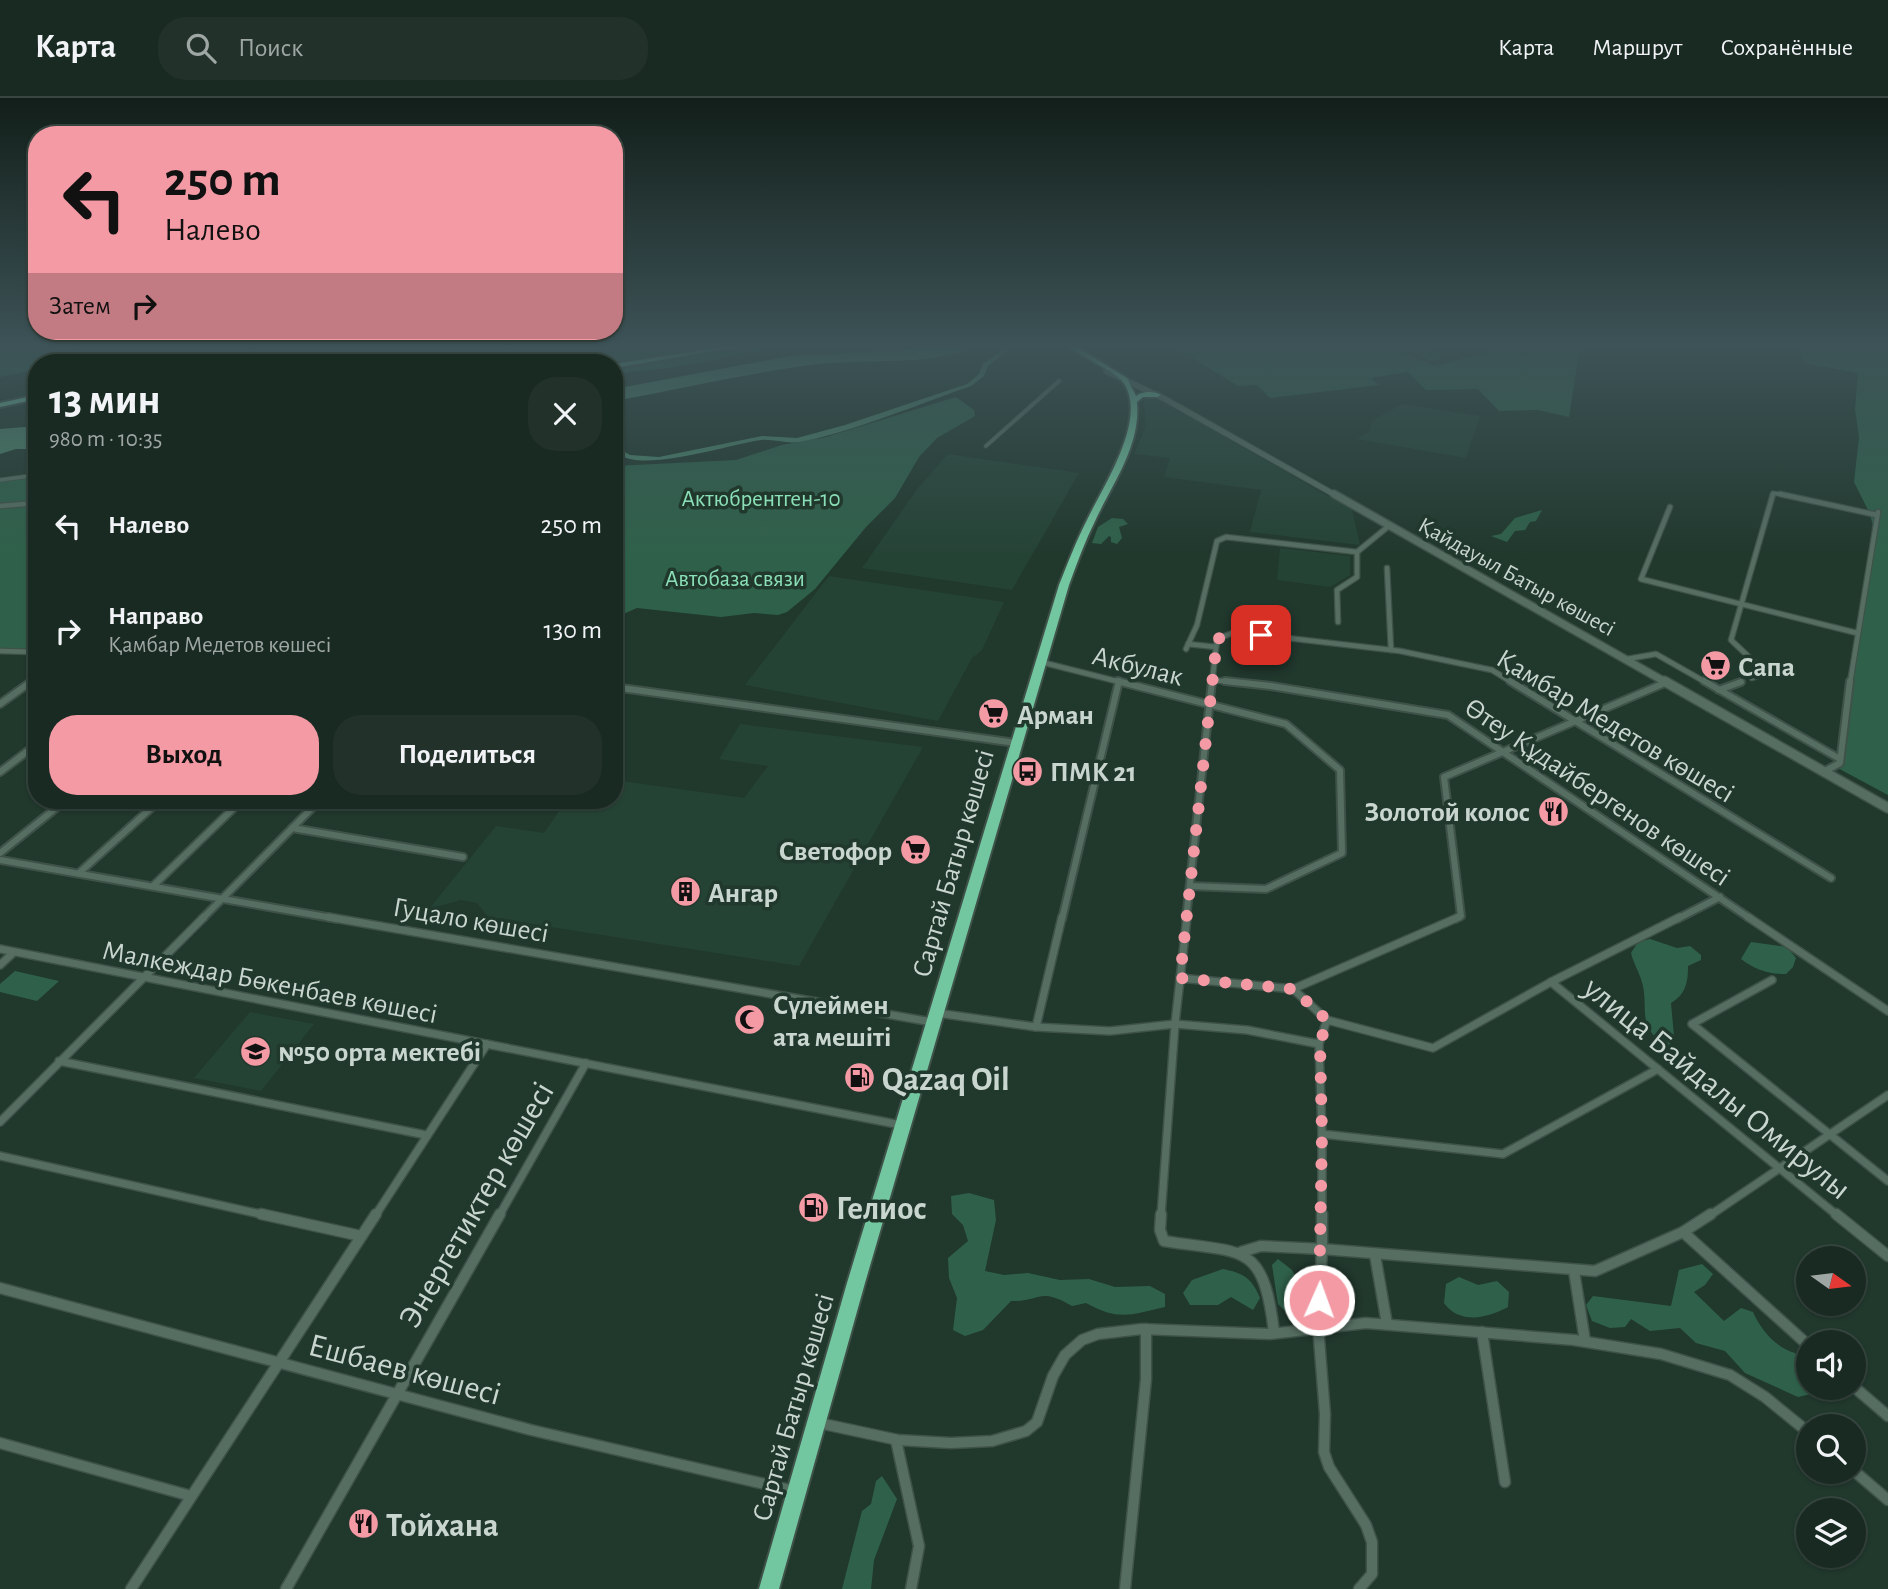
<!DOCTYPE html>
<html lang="ru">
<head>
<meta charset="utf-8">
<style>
  :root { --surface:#192a22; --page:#22322a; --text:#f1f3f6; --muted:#9fa7a5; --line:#374640; --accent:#f49aa4 }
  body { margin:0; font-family:"Alegreya Sans",sans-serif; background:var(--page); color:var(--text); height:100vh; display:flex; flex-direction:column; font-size:26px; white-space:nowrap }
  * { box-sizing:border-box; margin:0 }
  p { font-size:23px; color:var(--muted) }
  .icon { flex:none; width:38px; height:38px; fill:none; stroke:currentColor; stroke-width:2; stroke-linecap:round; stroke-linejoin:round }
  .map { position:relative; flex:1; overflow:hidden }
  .sheet { position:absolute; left:28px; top:256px; width:595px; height:455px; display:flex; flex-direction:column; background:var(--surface); border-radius:28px; box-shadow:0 2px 5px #0004,0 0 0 2px var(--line) }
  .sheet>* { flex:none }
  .top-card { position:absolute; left:28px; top:28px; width:595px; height:214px; border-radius:28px; box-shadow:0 2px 5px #0004,0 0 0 2px var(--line); background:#f49aa4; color:#111; overflow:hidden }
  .needle { width:46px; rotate:104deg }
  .buttons { position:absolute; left:1796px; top:1148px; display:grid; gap:14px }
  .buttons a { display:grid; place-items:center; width:70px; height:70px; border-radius:50%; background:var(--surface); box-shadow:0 2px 5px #0004,0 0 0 2px var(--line); font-size:35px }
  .pin { position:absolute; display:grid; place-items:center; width:60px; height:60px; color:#fff; margin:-30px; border-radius:14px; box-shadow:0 4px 10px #0006 }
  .me { position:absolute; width:77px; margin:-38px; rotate:2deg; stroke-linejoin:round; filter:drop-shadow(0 0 5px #0008) }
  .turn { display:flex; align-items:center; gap:24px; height:147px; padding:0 21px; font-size:32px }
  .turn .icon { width:91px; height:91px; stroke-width:2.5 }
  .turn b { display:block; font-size:49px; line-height:60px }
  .then { display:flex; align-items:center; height:66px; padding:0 21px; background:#0003; gap:14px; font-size:26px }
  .round { display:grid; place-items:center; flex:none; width:74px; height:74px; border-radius:28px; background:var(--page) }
  .summary { display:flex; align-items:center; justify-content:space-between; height:119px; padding:0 21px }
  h1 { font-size:42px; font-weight:600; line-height:52px }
  .action { display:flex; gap:14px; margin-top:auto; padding:14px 21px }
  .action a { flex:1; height:80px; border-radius:28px; background:var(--accent); color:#111; font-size:28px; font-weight:600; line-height:80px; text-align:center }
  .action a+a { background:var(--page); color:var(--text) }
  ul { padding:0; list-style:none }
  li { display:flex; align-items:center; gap:21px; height:105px; padding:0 21px }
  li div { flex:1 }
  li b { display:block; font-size:26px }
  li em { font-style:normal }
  header { display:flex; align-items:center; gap:42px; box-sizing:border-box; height:98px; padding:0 35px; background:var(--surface); border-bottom:2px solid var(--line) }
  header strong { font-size:33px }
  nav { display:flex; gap:38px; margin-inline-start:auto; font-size:24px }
  .search { width:490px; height:63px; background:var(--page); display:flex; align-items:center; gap:18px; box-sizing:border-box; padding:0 24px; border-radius:28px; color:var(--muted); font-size:26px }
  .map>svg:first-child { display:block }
</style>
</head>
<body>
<header>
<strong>Карта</strong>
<div class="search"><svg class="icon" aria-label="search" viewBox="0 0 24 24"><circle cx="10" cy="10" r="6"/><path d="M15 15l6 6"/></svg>Поиск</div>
<nav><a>Карта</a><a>Маршрут</a><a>Сохранённые</a></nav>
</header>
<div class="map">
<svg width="1888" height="1491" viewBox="0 0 1888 1491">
  <rect width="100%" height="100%" fill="#21382d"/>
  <g fill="#254335">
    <path d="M1155,298l24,14 -3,2h6l170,98 8,35 -110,-13 11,-42 -97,-13 6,-19 -36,-4 12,-28 -3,-28z"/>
    <path d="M1402,306l78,12 -14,42 -110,-19 14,-8 2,-10z"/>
    <path d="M948,356l131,19 -67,117 -150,-22 56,-80z"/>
    <path d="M1280,450l70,8v19l-20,12 -53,-7z"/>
    <path d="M829,478l175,26 -22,48 -10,8 -34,63 -193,-36z"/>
    <path d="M740,626l183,23 -124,219 -311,-49 -11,-14 -16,-3 -32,9 67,-83 48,7 23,-33h47v-20l130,18 24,-32 -49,-7z"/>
    <path d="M250,914l64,12 -53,67 -67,-13z"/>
  </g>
  <g fill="#2f614a">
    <path d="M0,249h82l-5,6 7,-6h639l-109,17 -577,-2v8l-37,7z"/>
    <path d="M748,249l23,2 -95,18 -62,7v-5z"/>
    <path d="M1175,249h245l2,1 -4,2 20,3 5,6 -12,2 -20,-9 4,-2 -9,3 28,13 53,-14 6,-5h87l-11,70 -31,-7 -39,1 -21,-22 -52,1 -18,-18 -37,6 8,7 -109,13 -13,-13 -19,1z"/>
    <path d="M1741,249h147v448l-54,-29 6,-7 36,-224 -7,-23 -15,-30 5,-45 -4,-28 3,-36 -55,-10 -1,-13z"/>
    <path d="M956,299l18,13 1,6 -38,22 -18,19 -24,41 -29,29 -51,62 -28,23 -9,3 -24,-2 -33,4 -84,-9 -23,10v-152l122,-6 46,-15 44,-8z"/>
    <path d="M37,375v180h-37v-175z"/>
    <path d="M1542,412l-6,11 -6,1 -5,8 -10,1 -8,11 -16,-6 10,-2 14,-16z"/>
    <path d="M1112,420l11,1 5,5 -9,3 3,11 -5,6 -6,-2v-5l-2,-1 -8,8 -9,-1 6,-16z"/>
    <path d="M1650,841l27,9 13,-2 11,9v5l-13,6c0,16 -2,28 -17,37l3,33 -5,11c-36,-21 -18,-39 -28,-68 -3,-9 -8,-17 -10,-26l7,-11z"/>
    <path d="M1751,844l36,5 9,11 -3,9 -7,7c-19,0 -30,-4 -45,-15z"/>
    <path d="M15,873l44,10 -22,20 -37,-9v-8z"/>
    <path d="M969,1095l25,7 2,20 -11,51 19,4 24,-2 32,7 29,-1 26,8 35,-1 15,8v13c-36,8 -46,14 -79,-4l-14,3c-33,-20 -32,-4 -61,-5l-28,29 -18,6 -12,-6 4,-32 -8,-20 -1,-20 20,-17 -5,-16 -11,-11 -1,-18z"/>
    <path d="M1278,1161l14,11 11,20 -7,16 -9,7 -9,-9 -6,-39z"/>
    <path d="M1702,1166l11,10 -8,11 -11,7 30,29 17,-13 12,4c8,18 22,35 42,41l10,20 6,21 -13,3 -53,-24 -20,-22 -29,-8 -16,-15 -30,3 -19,-12 -6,8 -15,1 -18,-7 -6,-16 7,-9 78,10 8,-36z"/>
    <path d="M1223,1171c20,4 29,9 37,29l-7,12 -22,-13 -13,8h-28l-7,-12 9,-13z"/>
    <path d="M1459,1179l19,8 19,-4 12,11 -1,15c-20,11 -48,18 -64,-4l2,-19z"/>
    <path d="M882,1378l15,23 -23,61 -3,29h-29l20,-78 9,-7 5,-23z"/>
  </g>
  <g fill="#4c846a">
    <path d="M924,249l50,1c-54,19 -109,10 -164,17 -66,9 -131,24 -196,36v-12l181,-34 103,-4z"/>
    <path d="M37,328v23h-21l-16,5v-25z"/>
  </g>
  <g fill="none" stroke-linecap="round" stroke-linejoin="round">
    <path fill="#4c846a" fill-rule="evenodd" d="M1006,249h7l-25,19 -4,10 -13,10c-40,14 -80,30 -121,43 -16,5 -34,10 -51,13 -12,2 -25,-3 -38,-2 -24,2 -147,43 -147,3l9,8 7,4 29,2 103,-21 35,2 48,-13 122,-41 12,-10 4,-10z"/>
    <defs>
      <g id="street-far4">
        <path d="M986,348l73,-65"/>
        <path d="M0,382l37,-5"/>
        <path d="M1772,398l1,-3 15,3"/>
      </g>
      <g id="street-far3">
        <path d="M1780,396l97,21"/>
        <path d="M0,408l37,-3"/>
        <path d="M1670,409l-29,72 216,54"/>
        <path d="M1357,454l33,-27"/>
        <path d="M1387,470l4,82"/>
        <path d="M1338,524l-1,-32 20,-13v-25"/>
        <path d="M1188,546l28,3"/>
        <path d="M1186,551l11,-24 20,-84 9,-4 131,15"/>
        <path d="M0,553l37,1"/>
        <path d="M1627,561l29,-5 51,29"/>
        <path d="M1041,564l83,21"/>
        <path d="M1752,580l14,-5 -35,-33 42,-146"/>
        <path d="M1212,582l30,3"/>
        <path d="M30,585l7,-5"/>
        <path d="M1212,585l5,-44 18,-7 165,19 92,19 21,13"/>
        <path d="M1664,585l3,-1"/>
        <path d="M1738,585l3,-1"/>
        <path d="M1850,585l28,-171"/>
      </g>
      <g id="street-far2">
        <path d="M1117,583l169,43 54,46 2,83 -76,36 -76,-3"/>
        <path d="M1225,583l46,5 177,29 303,204"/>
        <path d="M1510,583l321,197"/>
        <path d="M1704,583l136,78"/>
        <path d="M614,589l402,56"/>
        <path d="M1719,592l22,-8"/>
        <path d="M0,606l32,-23"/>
        <path d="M1825,673l15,-8 10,-82"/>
        <path d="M0,674l37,-28"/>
        <path d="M292,730l171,29"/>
        <path d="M0,755l66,-53"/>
        <path d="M0,762l338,59"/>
        <path d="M79,775l81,-73"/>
        <path d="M153,788l89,-86"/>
        <path d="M202,821l118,-119"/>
        <path d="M1062,821l57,-238"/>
        <path d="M1186,821l26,-238"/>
        <path d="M1455,821l6,-3 -17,-139 223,-95"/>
        <path d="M1677,821l43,-22"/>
      </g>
      <g id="street-far1">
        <path d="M328,819l604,105"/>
        <path d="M1748,819l140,94"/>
        <path d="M0,851l901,176"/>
        <path d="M0,867l14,-13"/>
        <path d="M1180,880l113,11 34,31 106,28 118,-66 129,-65"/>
        <path d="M1772,882l-80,44 196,157"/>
        <path d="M1551,884l287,234"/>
        <path d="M1293,891l166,-72"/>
        <path d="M937,915l99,14 74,4 65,-7 72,6 72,14 3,90 181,20 155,-85"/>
        <path d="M1036,929l26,-110"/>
        <path d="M1319,946l8,-24"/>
        <path d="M59,963l367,74"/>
        <path d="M0,1024l204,-205"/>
        <path d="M1322,1036v82"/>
        <path d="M0,1058l269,60"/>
        <path d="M375,1118l112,-172"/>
        <path d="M499,1118l87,-153"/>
        <path d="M1161,1118l14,-192 12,-107"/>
        <path d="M1709,1118l179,-121"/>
      </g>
      <g id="street">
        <path d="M261,1116l100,22"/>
        <path d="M1161,1116l-1,16 4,11c79,13 99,-1 110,91"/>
        <path d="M1322,1116v35l273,22 88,-39"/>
        <path d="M1711,1116l-28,18 125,113"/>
        <path d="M1836,1116l52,42"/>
        <path d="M1241,1154l20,-6 61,3 -4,77 7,88 -1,38 5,15 37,58 6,17v32l-13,15"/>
        <path d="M1375,1157l12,69"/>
        <path d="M1574,1173l11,70"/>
        <path d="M0,1190l531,142 264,61"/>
        <path d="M1482,1234l23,150"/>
        <path d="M1853,1288l35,30"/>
        <path d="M819,1325l79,17 53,3 41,-2 34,-10 11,-9 16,-46 12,-21 17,-15 16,-6 44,-5 128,5 96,-11 208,17 87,14 69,21 35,22 43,35"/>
        <path d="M896,1342l23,106 -8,43"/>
        <path d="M0,1345l191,53"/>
        <path d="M1853,1372l35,30"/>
        <path d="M131,1491l245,-375"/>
        <path d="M286,1491l214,-375"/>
        <path d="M1125,1491l21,-210v-50"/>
      </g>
      <path id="secondary-far2" d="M1106,273l59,28 172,97"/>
      <path id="secondary-far1" d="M1334,396l333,189"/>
      <path id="secondary" d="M1664,583l224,127"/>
      <g id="highway">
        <path d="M722,249h15l-123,21v-4z"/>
        <path d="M1069,249h8l50,31 9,18c6,-5 19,-5 25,-1l-4,2h-14l-6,5c4,43 -24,81 -41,117 -11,22 -19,44 -27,66l-204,698 -86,306h-20l88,-306 212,-698c9,-22 17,-44 28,-65 16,-34 62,-102 36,-138 -8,-11 -42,-25 -54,-35z"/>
        <path d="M37,297v4l-37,8v-4z"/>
      </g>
    </defs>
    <use href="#street-far4" stroke="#3f5249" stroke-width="5"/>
    <use href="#street-far3" stroke="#3f5249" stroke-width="7"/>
    <use href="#street-far2" stroke="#3f5249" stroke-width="10"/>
    <use href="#street-far1" stroke="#3f5249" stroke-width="10"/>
    <use href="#street" stroke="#3f5249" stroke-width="13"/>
    <use href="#secondary-far2" stroke="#3f5249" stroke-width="7"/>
    <use href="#secondary-far1" stroke="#3f5249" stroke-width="10"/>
    <use href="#secondary" stroke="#3f5249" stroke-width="12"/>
    <use href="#highway" stroke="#3f5249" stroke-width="4"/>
    <use href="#street-far4" stroke="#566e62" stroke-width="3.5"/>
    <use href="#street-far3" stroke="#566e62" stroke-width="4.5"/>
    <use href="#street-far2" stroke="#566e62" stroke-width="6"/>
    <use href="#street-far1" stroke="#566e62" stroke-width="7"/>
    <use href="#street" stroke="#566e62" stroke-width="10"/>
    <use href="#secondary-far2" stroke="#566e62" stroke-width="5"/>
    <use href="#secondary-far1" stroke="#566e62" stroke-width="7"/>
    <use href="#secondary" stroke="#566e62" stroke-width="9"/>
    <use href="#highway" fill="#73c7a0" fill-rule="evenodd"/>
  </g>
  <linearGradient id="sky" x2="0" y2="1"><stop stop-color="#121f19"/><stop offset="0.54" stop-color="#3d5357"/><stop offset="1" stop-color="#3d5357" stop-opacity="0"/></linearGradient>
  <rect width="1888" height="458" fill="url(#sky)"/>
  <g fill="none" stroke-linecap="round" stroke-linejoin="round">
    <path stroke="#f49aa4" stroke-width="12" stroke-dasharray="0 21.6" d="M1261,537l-26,-3 -18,7 -37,339 113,11 34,31 -7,24 2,90 -3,166"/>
  </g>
  <defs>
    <symbol id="supermarket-disc" viewBox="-11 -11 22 22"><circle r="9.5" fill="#f49aa4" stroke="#21382d"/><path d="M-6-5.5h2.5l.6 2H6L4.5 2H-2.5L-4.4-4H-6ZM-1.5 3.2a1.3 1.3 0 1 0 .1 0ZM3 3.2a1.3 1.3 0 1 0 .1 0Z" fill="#111"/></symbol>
    <symbol id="bus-disc" viewBox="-11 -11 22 22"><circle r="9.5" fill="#f49aa4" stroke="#21382d"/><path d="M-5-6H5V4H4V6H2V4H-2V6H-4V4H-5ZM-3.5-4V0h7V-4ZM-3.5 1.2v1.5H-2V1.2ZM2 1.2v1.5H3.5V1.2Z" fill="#111"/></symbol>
    <symbol id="restaurant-disc" viewBox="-11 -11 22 22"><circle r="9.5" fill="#f49aa4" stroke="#21382d"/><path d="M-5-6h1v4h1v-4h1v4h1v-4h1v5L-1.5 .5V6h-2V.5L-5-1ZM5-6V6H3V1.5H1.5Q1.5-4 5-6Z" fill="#111"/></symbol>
    <symbol id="building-disc" viewBox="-11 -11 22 22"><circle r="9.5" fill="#f49aa4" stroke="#21382d"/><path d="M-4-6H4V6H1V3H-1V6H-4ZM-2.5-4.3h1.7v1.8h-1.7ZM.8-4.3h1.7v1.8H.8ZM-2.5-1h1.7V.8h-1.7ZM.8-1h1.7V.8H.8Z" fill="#111"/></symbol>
    <symbol id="mosque-disc" viewBox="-11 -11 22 22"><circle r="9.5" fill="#f49aa4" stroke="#21382d"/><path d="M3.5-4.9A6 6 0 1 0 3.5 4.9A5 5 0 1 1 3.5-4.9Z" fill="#111"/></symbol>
    <symbol id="school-disc" viewBox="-11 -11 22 22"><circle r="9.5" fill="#f49aa4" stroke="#21382d"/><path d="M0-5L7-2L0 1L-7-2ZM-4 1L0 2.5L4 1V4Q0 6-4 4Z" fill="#111"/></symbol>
    <symbol id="fuel-disc" viewBox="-11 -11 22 22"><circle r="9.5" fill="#f49aa4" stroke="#21382d"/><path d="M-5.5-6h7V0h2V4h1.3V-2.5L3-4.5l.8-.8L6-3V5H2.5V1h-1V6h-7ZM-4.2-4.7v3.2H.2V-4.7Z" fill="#111"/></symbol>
  </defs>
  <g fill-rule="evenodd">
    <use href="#supermarket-disc" x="1698" y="550" width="35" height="35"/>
    <use href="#supermarket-disc" x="976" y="598" width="35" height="35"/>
    <use href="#bus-disc" x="1010" y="656" width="35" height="35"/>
    <use href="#restaurant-disc" x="1536" y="696" width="35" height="35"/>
    <use href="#supermarket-disc" x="898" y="734" width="35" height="35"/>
    <use href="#building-disc" x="668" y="776" width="35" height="35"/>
    <use href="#mosque-disc" x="732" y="904" width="35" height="35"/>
    <use href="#school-disc" x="238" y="936" width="35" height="35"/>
    <use href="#fuel-disc" x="842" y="962" width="35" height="35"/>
    <use href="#fuel-disc" x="796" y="1092" width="35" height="35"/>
    <use href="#restaurant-disc" x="346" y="1408" width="35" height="35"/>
  </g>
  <g text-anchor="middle" stroke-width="7" stroke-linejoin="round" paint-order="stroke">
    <g font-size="23" fill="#8ae0b7" stroke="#21382d">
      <text x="761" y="408">Актюбрентген-10</text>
      <text x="735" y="488">Автобаза связи</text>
    </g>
    <g font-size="23" fill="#c9d6cf" stroke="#21382d">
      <text transform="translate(1517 478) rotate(29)" y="8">Қайдауыл Батыр көшесі</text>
    </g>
    <g font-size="28" fill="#c9d6cf" stroke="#21382d">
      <text transform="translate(1138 567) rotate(14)" y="10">Акбулак</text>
      <text transform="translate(1616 627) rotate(31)" y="10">Қамбар Медетов көшесі</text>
      <text transform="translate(1598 693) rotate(34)" y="10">Өтеу Құдайбергенов көшесі</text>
      <text transform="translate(952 765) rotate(-74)" y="10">Сартай Батыр көшесі</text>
      <text transform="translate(471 821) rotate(10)" y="10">Гуцало көшесі</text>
      <text transform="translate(270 883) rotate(11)" y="10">Малкеждар Бөкенбаев көшесі</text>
      <text transform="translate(792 1309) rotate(-74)" y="10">Сартай Батыр көшесі</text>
    </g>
    <g font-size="28" font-weight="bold" fill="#c9d6cf" stroke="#21382d" text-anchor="start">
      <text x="1738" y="578">Сапа</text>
      <text x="1017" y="626">Арман</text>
      <text x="1050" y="683">ПМК 21</text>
      <text x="1530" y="723" text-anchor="end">Золотой колос</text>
      <text x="892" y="762" text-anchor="end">Светофор</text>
      <text x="708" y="804">Ангар</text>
      <text x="773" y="916">Сүлеймен<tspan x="773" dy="32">ата мешіті</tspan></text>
      <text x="278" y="963">№50 орта мектебі</text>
    </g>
    <g font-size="33" font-weight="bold" fill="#c9d6cf" stroke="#21382d" text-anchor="start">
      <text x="882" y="992">Qazaq Oil</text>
      <text x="836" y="1121">Гелиос</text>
      <text x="386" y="1438">Тойхана</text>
    </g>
    <g font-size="33" fill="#c9d6cf" stroke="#21382d">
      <text transform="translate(1718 989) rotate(39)" y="12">улица Байдалы Омирулы</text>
      <text transform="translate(475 1106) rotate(-60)" y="12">Энергетиктер көшесі</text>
      <text transform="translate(405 1270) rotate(15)" y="12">Ешбаев көшесі</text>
    </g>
  </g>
</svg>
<div class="buttons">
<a><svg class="needle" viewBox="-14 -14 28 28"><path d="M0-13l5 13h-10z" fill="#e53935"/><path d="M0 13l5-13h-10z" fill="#9fa7a5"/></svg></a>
<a><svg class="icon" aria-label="sound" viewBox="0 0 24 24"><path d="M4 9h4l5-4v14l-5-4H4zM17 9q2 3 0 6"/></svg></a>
<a><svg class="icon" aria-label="search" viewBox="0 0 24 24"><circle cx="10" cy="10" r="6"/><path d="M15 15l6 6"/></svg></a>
<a><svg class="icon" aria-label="layers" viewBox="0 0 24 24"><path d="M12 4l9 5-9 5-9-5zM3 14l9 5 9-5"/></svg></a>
</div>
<div class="pin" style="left:1261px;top:537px;background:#d93025"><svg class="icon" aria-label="arrive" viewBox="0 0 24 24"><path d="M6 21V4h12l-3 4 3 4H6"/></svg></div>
<svg class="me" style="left:1319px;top:1202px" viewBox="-20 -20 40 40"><circle r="17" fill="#f49aa4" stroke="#fff" stroke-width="3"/><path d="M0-11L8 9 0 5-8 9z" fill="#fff"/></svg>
<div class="top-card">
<div class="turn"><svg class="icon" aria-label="left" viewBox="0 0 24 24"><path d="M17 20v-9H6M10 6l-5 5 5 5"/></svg><div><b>250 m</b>Налево</div></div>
<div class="then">Затем<svg class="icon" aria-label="right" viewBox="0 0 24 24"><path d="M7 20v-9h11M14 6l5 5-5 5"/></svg></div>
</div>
<section class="sheet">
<div class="summary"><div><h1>13 мин</h1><p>980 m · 10:35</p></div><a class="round"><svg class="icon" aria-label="close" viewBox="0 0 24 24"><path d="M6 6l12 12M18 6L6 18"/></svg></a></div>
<ul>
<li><svg class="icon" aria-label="left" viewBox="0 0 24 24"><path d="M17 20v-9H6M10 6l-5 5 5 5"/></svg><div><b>Налево</b></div><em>250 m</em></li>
<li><svg class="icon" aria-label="right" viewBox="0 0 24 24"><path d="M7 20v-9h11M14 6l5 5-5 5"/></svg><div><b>Направо</b><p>Қамбар Медетов көшесі</p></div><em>130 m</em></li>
</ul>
<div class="action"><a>Выход</a><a>Поделиться</a></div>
</section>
</div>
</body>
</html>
